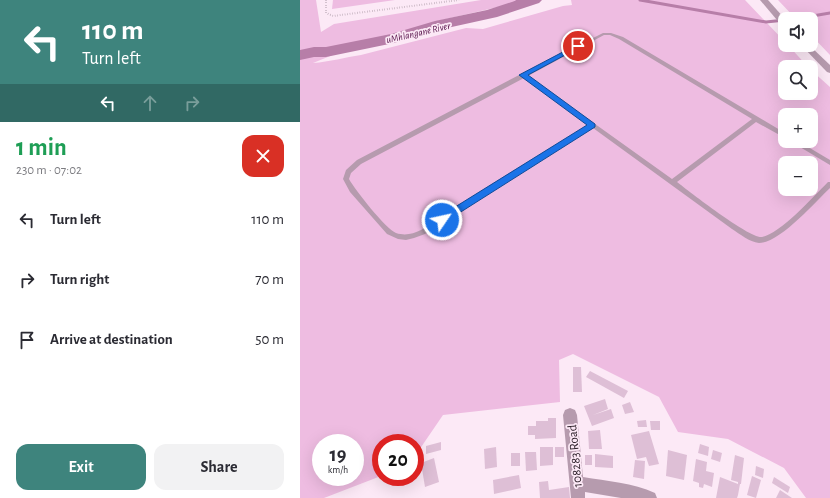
<!DOCTYPE html>
<html lang="en">
<head>
<meta charset="utf-8">
<style>
  :root { --surface:#fff; --page:#f2f2f3; --text:#2b2b33; --muted:#7c7c81; --accent:#3e847d }
  body { margin:0; font-family:"Alegreya Sans",sans-serif; background:var(--page); color:var(--text); height:100vh; display:flex; flex-direction:column; font-size:15px; white-space:nowrap }
  * { box-sizing:border-box; margin:0 }
  p { font-size:13px; color:var(--muted) }
  .icon { flex:none; width:22px; height:22px; fill:none; stroke:currentColor; stroke-width:2; stroke-linecap:round; stroke-linejoin:round }
  .map { position:relative; flex:1; overflow:hidden }
  .drawer { display:flex; flex-direction:column; background:var(--surface); width:300px }
  .drawer>* { flex:none }
  .hud { background:#3e847d; color:#fff; overflow:hidden }
  .controls { position:absolute; left:478px; top:12px; display:grid; gap:8px }
  .controls a { display:grid; place-items:center; width:40px; height:40px; border-radius:8px; background:var(--surface); box-shadow:0 4px 16px #0002; font-size:20px }
  .speed { position:absolute; left:12px; top:434px; display:flex; gap:8px; font-size:20px; font-weight:700; text-align:center }
  .speed>* { display:grid; place-content:center; width:52px; height:52px; border-radius:50%; background:var(--surface); box-shadow:0 4px 16px #0002; line-height:1 }
  .speed small { font-size:10px; font-weight:400 }
  .speed .limit { border:6px solid #d22; background:#fff; color:#111 }
  .pin { position:absolute; display:grid; place-items:center; width:34px; height:34px; color:#fff; margin:-17px; border:2px solid #fff; border-radius:50%; box-shadow:0 1px 4px #0007 }
  .me { position:absolute; width:44px; margin:-22px; rotate:56deg; stroke-linejoin:round; filter:drop-shadow(0 0 3px #0008) }
  .turn { display:flex; align-items:center; gap:14px; height:84px; padding:0 16px; font-size:18px }
  .turn .icon { width:52px; height:52px; stroke-width:2.5 }
  .turn b { display:block; font-size:28px; line-height:34px }
  .lanes { display:flex; align-items:center; height:38px; padding:0 16px; background:#0003; justify-content:center; gap:20px; direction:ltr }
  .lanes .off { opacity:.35 }
  .round { display:grid; place-items:center; flex:none; width:42px; height:42px; border-radius:12px; background:var(--page) }
  .overview { display:flex; align-items:center; justify-content:space-between; height:68px; padding:0 16px }
  h1 { font-size:24px; font-weight:700; line-height:30px; color:#1e9e55 }
  .cta { display:flex; gap:8px; margin-top:auto; padding:8px 16px }
  .cta a { flex:1; height:46px; border-radius:12px; background:var(--accent); color:#fff; font-size:16px; font-weight:700; line-height:46px; text-align:center }
  .cta a+a { background:var(--page); color:var(--text) }
  ul { padding:0; list-style:none }
  li { display:flex; align-items:center; gap:12px; height:60px; padding:0 16px }
  li div { flex:1 }
  li b { display:block; font-size:15px }
  li em { font-style:normal }
  main { display:flex; flex:1; min-height:0 }
  .map>svg:first-child { display:block }
</style>
</head>
<body>
<main>
<section class="drawer">
<div class="hud">
<div class="turn"><svg class="icon" aria-label="left" viewBox="0 0 24 24"><path d="M17 20v-9H6M10 6l-5 5 5 5"/></svg><div><b>110 m</b>Turn left</div></div>
<div class="lanes"><svg class="icon" aria-label="left" viewBox="0 0 24 24"><path d="M17 20v-9H6M10 6l-5 5 5 5"/></svg><svg class="icon off" aria-label="ahead" viewBox="0 0 24 24"><path d="M12 20V5M6 11l6-6 6 6"/></svg><svg class="icon off" aria-label="right" viewBox="0 0 24 24"><path d="M7 20v-9h11M14 6l5 5-5 5"/></svg></div>
</div>
<div class="overview"><div><h1>1 min</h1><p>230 m · 07:02</p></div><a class="round" style="background:#d93025;color:#fff"><svg class="icon" aria-label="close" viewBox="0 0 24 24"><path d="M6 6l12 12M18 6L6 18"/></svg></a></div>
<ul>
<li><svg class="icon" aria-label="left" viewBox="0 0 24 24"><path d="M17 20v-9H6M10 6l-5 5 5 5"/></svg><div><b>Turn left</b></div><em>110 m</em></li>
<li><svg class="icon" aria-label="right" viewBox="0 0 24 24"><path d="M7 20v-9h11M14 6l5 5-5 5"/></svg><div><b>Turn right</b></div><em>70 m</em></li>
<li><svg class="icon" aria-label="arrive" viewBox="0 0 24 24"><path d="M6 21V4h12l-3 4 3 4H6"/></svg><div><b>Arrive at destination</b></div><em>50 m</em></li>
</ul>
<div class="cta"><a>Exit</a><a>Share</a></div>
</section>
<div class="map">
<svg width="530" height="498" viewBox="0 0 530 498">
  <rect width="100%" height="100%" fill="#fce9f6"/>
  <g fill="#eebce1" fill-rule="evenodd">
    <path d="M0,0h16l5,32 13,-8 147,-24h47l-95,22 -45,20 -43,8 -32,13c17,-1 32,-6 48,-8l105,-27 17,1 80,-23 9,-1 -1,-5h174l40,42v3h3l20,22h-23v26h26v-23l19,17v411h-24l-22,-30 -56,-29 -50,-7 -19,-35 -86,-43 -14,6 1,42 -117,13 -28,41v-13h-34v33l-57,22h-24zM485,115h26v26h-26zM485,163h26v26h-26zM21,443h34v34h-34z"/>
    <path d="M33,0h62l-63,9z"/>
    <path d="M478,0h52v55l-19,-20v-16h-15z"/>
  </g>
  <g fill="none" stroke-linecap="round" stroke-linejoin="round">
    <g stroke="#b77ea8" stroke-width="3">
      <path d="M340,0l126,22 19,-2"/>
      <path d="M206,9l13,-9"/>
      <path d="M495,19l35,-6"/>
    </g>
    <path fill="#b77ea8" fill-rule="evenodd" d="M218,0h24l-3,3 -42,14 -59,13 -44,13 -68,14h-12l-14,3v-10l14,-3h12l65,-13 44,-13 52,-11z"/>
  </g>
  <g fill="#debfd6">
    <path d="M273,367h8l1,25h-9z"/>
    <path d="M290,371l38,20 -4,7 -38,-21z"/>
    <path d="M305,399l3,10 -15,6 18,-6 3,9 -22,8 -8,-20z"/>
    <path d="M330,402l4,10 -9,2 -3,-9z"/>
    <path d="M248,418h8v20l-21,1v-4h-7v-9h8v-5h12z"/>
    <path d="M346,420l1,7h-9l-1,-6z"/>
    <path d="M350,421h10v9h-9z"/>
    <path d="M300,430l2,19h-13l-1,-18z"/>
    <path d="M349,431l10,33 -10,2 -3,-9 -9,2 -6,-24z"/>
    <path d="M141,442v8l-15,4v-8z"/>
    <path d="M400,444l9,3 -1,9 -10,-3z"/>
    <path d="M196,447l1,20 -12,2 -1,-20z"/>
    <path d="M240,447h13v18l-13,1z"/>
    <rect x="255" y="447" width="9" height="10"/>
    <path d="M368,450l19,5 -3,25 -18,-4z"/>
    <path d="M413,450l9,3 -2,9 -9,-3z"/>
    <path d="M225,452h11l1,18 -11,1z"/>
    <rect x="211" y="453" width="9" height="13"/>
    <path d="M295,454l18,2v12l-18,-1z"/>
    <rect x="285" y="455" width="7" height="10"/>
    <path d="M435,455l9,3 -3,26h-1l-2,11 -5,-2 5,2 -1,3h-21l4,-21 18,7v-2l-7,-2z"/>
    <path d="M134,458l5,24 -14,5 -4,-24z"/>
    <path d="M396,459l11,3 -1,9 8,2 -2,14 -8,-3 -1,4 -4,-1v-4l-6,-2z"/>
    <path d="M335,460l10,1 -1,18 -11,-2z"/>
    <path d="M456,466l8,3 -1,9 -8,-3z"/>
    <path d="M219,475l2,13 -27,6 -1,-14z"/>
    <path d="M452,476l9,4 -5,18 -9,-3z"/>
    <path d="M474,477l16,10 -2,6 -16,-10z"/>
    <path d="M248,481l1,9 20,-3 1,11h-30l-1,-16z"/>
    <path d="M480,490l12,8h-16z"/>
  </g>
  <g fill="none" stroke-linecap="round" stroke-linejoin="round">
    <path stroke="#aa99a5" stroke-width="2" stroke-dasharray="0.5 2" stroke-linecap="butt" d="M26,0v13l7,3 126,-16"/>
    <g fill="#b69bae" fill-rule="evenodd">
      <path d="M303,33h8l12,4 162,96v5l-29,-16 -79,60c13,10 73,57 85,55 18,-3 52,-41 66,-55h2v6c-15,14 -50,55 -71,55 -10,-1 -19,-9 -27,-14l-139,-101 -84,52 -84,54 -11,4 -8,2 -8,-1 -11,-5 -37,-42 -7,-13 3,-9 11,-10 164,-86zM304,35h6l9,4 133,80 -80,60 -144,-103zM224,78l65,48 -84,50 -84,54c-8,4 -16,6 -25,3 -10,-4 -41,-43 -47,-54l2,-6 10,-9z"/>
      <path d="M490,141h8l32,19v5z"/>
    </g>
    <path fill="#b69bae" fill-rule="evenodd" d="M270,408l5,2 2,5 6,62c24,4 50,6 72,16l2,5h-36l-36,-6v6h-14l-8,-83 2,-5z"/>
    <g fill="#b69bae" fill-rule="evenodd">
      <path d="M460,0h8l17,19v7h-3z"/>
      <path d="M501,45h8l21,20v8l-3,-1z"/>
    </g>
  </g>
  <path fill="#1a73e8" stroke="#114b97" d="M278,44l2,1v2l-52,28 67,49v3l-150,95h-6l-1,-2 1,-3 148,-92 -68,-50z"/>
  <g text-anchor="middle" stroke-width="3.5" stroke-linejoin="round" paint-order="stroke">
    <g font-size="10" font-style="italic" fill="#57124a" stroke="#fce9f6">
      <text transform="translate(118 32) rotate(-13)" y="4">uMhlangane River</text>
    </g>
    <g font-size="13" fill="#2e222b" stroke="#fce9f6">
      <text transform="translate(274 456) rotate(-95)" y="5">108283 Road</text>
    </g>
  </g>
</svg>
<div class="controls">
<a><svg class="icon" aria-label="sound" viewBox="0 0 24 24"><path d="M4 9h4l5-4v14l-5-4H4zM17 9q2 3 0 6"/></svg></a>
<a><svg class="icon" aria-label="search" viewBox="0 0 24 24"><circle cx="10" cy="10" r="6"/><path d="M15 15l6 6"/></svg></a>
<a>+</a>
<a>−</a>
</div>
<div class="speed"><div>19<small>km/h</small></div><div class="limit">20</div></div>
<div class="pin" style="left:278px;top:46px;background:#d93025"><svg class="icon" aria-label="arrive" viewBox="0 0 24 24"><path d="M6 21V4h12l-3 4 3 4H6"/></svg></div>
<svg class="me" style="left:142px;top:220px" viewBox="-20 -20 40 40"><circle r="17" fill="#1a73e8" stroke="#fff" stroke-width="3"/><path d="M0-11L8 9 0 5-8 9z" fill="#fff"/></svg>
</div>
</main>
</body>
</html>
